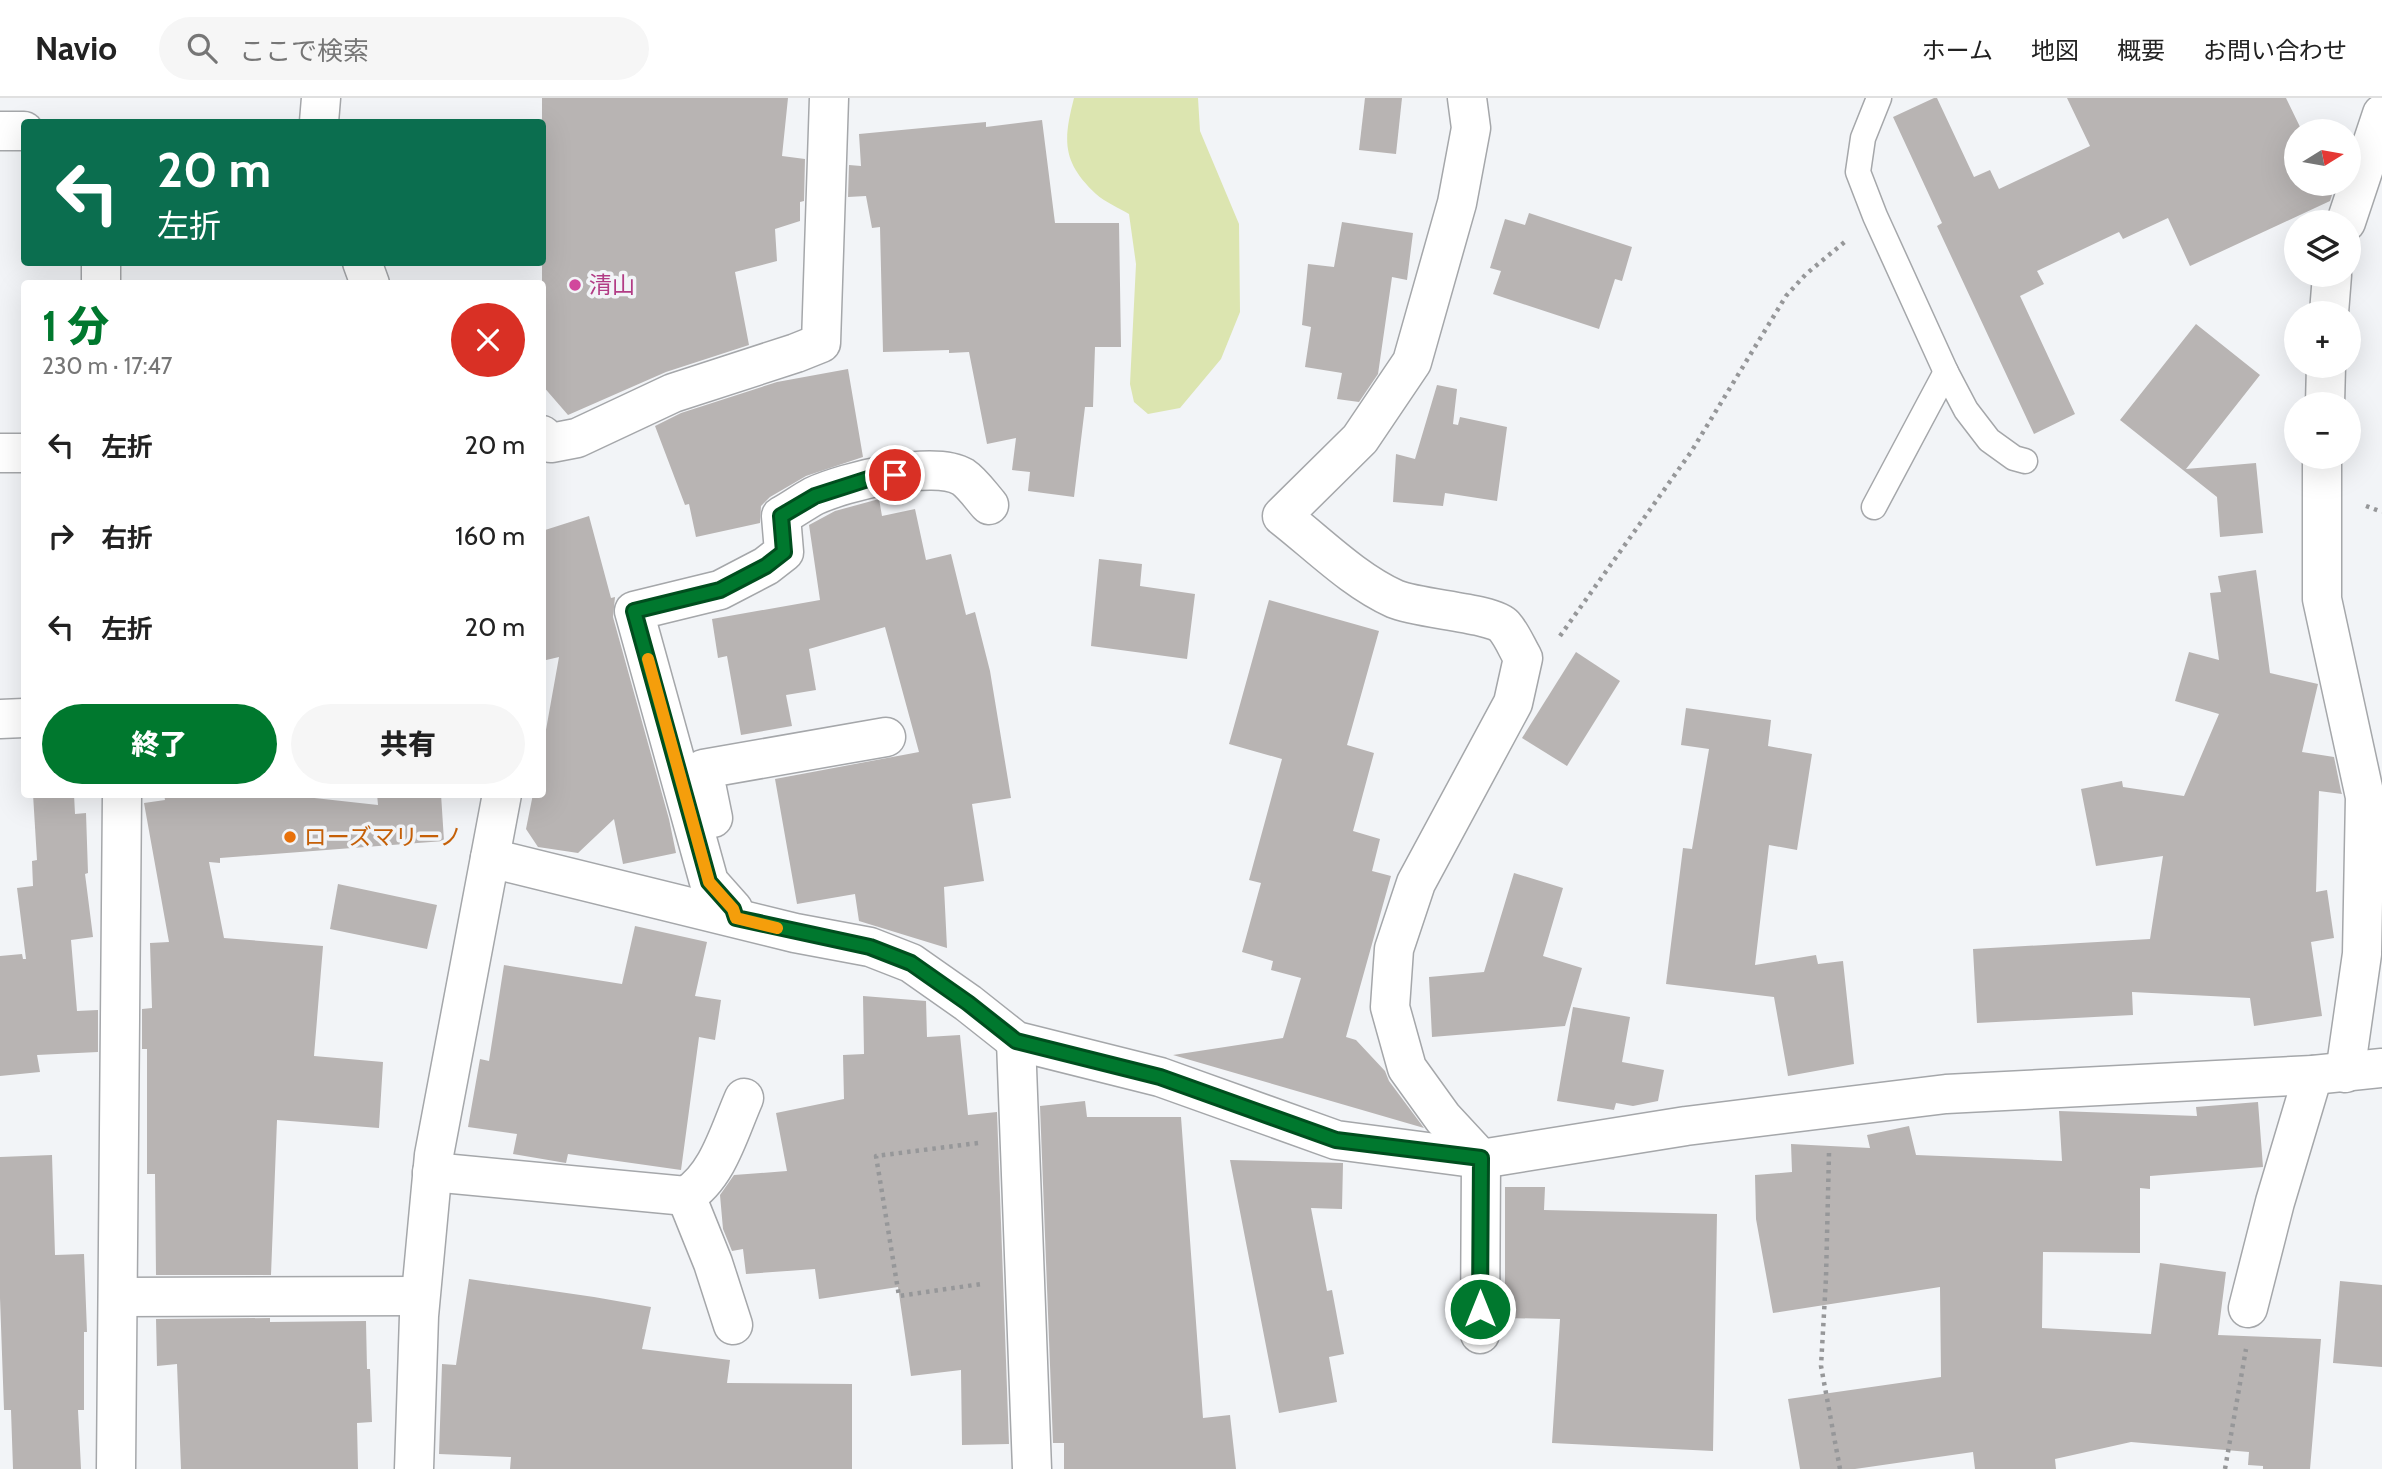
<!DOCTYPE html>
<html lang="ja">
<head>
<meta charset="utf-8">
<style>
  :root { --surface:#fff; --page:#f6f6f6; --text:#222; --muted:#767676; --line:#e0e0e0; --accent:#00782e }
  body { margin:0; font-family:Cabin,"Noto Sans JP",sans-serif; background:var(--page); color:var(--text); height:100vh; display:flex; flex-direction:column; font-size:26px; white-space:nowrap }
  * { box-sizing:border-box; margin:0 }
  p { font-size:23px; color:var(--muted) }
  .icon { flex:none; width:38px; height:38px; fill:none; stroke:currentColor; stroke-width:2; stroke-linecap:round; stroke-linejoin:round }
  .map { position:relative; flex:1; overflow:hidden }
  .details { position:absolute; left:21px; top:182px; width:525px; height:518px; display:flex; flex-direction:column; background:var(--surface); border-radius:7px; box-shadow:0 7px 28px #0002 }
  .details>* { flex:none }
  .hud { position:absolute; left:21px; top:21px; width:525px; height:147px; border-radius:7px; box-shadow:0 7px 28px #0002; background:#0b6e4f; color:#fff; overflow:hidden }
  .needle { width:46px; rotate:79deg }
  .tools { position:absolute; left:2284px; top:21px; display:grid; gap:14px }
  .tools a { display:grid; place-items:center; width:77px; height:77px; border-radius:50%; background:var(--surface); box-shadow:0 7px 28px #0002; font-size:35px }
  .pin { position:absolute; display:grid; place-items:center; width:60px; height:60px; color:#fff; margin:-30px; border:4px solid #fff; border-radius:50%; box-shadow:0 2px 7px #0007 }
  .me { position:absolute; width:77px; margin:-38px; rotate:0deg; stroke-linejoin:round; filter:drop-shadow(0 0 5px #0008) }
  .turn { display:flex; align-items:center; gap:24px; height:147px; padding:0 21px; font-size:32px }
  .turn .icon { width:91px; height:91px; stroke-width:2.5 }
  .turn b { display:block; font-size:49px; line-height:60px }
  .round { display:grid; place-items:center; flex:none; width:74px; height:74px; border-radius:37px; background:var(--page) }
  .overview { display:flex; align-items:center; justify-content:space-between; height:119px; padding:0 21px }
  h1 { font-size:42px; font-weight:800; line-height:52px; color:var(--accent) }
  .primary-button { display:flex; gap:14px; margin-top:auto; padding:14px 21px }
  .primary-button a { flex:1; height:80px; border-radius:42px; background:var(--accent); color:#fff; font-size:28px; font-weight:800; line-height:80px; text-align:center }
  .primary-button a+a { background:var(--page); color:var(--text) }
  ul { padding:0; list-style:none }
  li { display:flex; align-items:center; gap:21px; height:91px; padding:0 21px }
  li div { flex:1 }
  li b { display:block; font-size:26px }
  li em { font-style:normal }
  header { display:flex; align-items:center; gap:42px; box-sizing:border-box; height:98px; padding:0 35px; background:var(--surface); border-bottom:2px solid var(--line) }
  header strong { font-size:33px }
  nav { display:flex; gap:38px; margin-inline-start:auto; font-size:24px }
  .search { width:490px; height:63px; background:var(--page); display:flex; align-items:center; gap:18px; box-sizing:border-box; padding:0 24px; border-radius:38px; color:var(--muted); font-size:26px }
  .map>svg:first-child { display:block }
</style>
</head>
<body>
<header>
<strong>Navio</strong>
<div class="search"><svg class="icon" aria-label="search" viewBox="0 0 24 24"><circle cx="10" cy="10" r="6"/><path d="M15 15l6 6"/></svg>ここで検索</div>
<nav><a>ホーム</a><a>地図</a><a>概要</a><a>お問い合わせ</a></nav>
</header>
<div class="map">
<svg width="2382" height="1371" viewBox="0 0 2382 1371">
  <rect width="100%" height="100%" fill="#f2f4f7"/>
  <path fill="#dce5b0" d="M1074,0h124l2,33 39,93 1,88 -19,47 -41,49 -32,6 -14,-12 -4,-18 6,-120 -7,-50c-10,-6 -24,-12 -33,-20 -34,-32 -33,-53 -22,-96z"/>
  <g fill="#b8b4b3">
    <path d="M542,0h246l-6,58 23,3 -1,42 -4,1v19l-25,8 2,32 -42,11 14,73 -83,27 -98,43 -26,-30z"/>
    <path d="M1365,0h37l-6,56 -37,-4z"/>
    <path d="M1934,0h3l37,79 16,-7 9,19 91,-43 -23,-48h219l16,33h-6v53h30l6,11 -2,6 -140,65 -22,-48 -45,21 -4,-7 -82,39 7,13 -24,12 55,118 -41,20 -97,-208 5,-3 -49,-106z"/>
    <path d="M1042,22l13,103h64l2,124h-26l-2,60h-8l-11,90 -46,-6 2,-19 -18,-2 4,-32 -29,6 -18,-92 -20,1v-3l-66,2 -3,-125 -8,1 -6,-32 -18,1 1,-32 12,1 -2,-32 127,-12v5z"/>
    <path d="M1529,115l103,34 -10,34 -7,-2 -16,50 -106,-35 8,-23 -11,-3 15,-49 20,6z"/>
    <path d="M1342,124l71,11 -6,47 -15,-3 -14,97 -19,28 -22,-3 5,-26 -37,-6 6,-40 -9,-2 6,-61 26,3z"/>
    <path d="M2196,226l64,51 -74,94 70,-6 7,70 -43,4 -3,-40 -97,-77z"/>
    <path d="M848,271l15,88 -57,19 -36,21 -9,9 -1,17 -64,14 -7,-33 -4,1 -30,-79 26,-13 96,-31z"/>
    <path d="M1437,287l20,4 -4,35 5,1 2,-8 47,10 -10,74 -52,-8 -2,13 -50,-4 3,-48 19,5z"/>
    <path d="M879,401l3,17 33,-7 11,51 25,-6 15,61 9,-3 15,59 21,127 -39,6 12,77 -40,6 3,61 -88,-27 -4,-27 -58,10 -22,-125 144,-27 -34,-125 -76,22 7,41 -30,5 6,31 -51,9 -14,-79 -9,2 -6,-39 108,-19 -11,-75 26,-14z"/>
    <path d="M589,418l22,82 4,-1 -2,20 56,202 7,34 -53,11 -9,-45 -36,34 -40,-6 -12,-18 7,-35h9v-42l17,-95 -17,4v-130z"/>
    <path d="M1099,461l43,5 -2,22 55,8 -8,65 -96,-13z"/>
    <path d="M2256,472l14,103 48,11 -16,68 32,5 7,34 1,3 -23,-3 -3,101 11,-2 7,48 -23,4 11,74 -68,10 -4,-28 -118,-6 1,23 -156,8 -4,-74 177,-10 13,-83 -67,10 -15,-77 41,-8 1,6 61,9 35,-82 -44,-13 14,-49 30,8 -9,-67 11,-1 -3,-16z"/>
    <path d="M1269,502l110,31 -32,114 27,8 -21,78 27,8 -8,32 19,5 -45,161 10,3 29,31 4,10 35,47 -251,-73 110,-17 18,-60 -30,-8 2,-9 -31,-9 19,-69 -12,-3 33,-121 -53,-15z"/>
    <path d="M1576,554l44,29 -53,85 -45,-28z"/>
    <path d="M1686,610l85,12 -3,26 44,8 -15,96 -28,-5 -14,120 61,-10 2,9 25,-3 11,103 -66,12 -14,-79 -108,-13 17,-136 9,1 17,-100 -28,-4z"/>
    <path d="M33,696h41l1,20 11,-1 2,60 -3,1 8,63 -22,3 6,71 21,-1v42l-61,3 3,17 -40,4v-120l22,-2 1,5h3l-9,-71 16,-2 -1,-25 5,-1z"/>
    <path d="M164,696h114l100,11 -1,-11h64l3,47 -224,17v5l-11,-1 15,76 99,8 -9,110 69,6 -4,66 -102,-8 -6,155h-115l-1,-101h-8v-125h-5v-40l10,-1 -2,-65 19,-1 -25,-139 21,-3z"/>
    <path d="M1514,775l49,15 -20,68 39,12 -17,58 -133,11 -3,-60 55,-5z"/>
    <path d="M338,786l99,21 -10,44 -97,-20z"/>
    <path d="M635,828l72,16 -12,54 26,4 -6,40 -16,-3 -18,133 -113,-16 -2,9 -53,-9 4,-20 -49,-7 12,-68 9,2 15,-96 118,19z"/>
    <path d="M863,898l63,5 1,36 33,-2 8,80 29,-3 12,332 -47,1 -1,-75 -50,6 -13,-89 -79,12 -4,-30 -69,5 -3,-25 -11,2 -9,-22 -3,-34 14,-20 53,-4 -11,-58 68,-14 -1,-44 21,-1z"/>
    <path d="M1573,909l57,10 -8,45 42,8 -6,31 -25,5 -17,-3 -2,7 -57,-9z"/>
    <path d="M1085,1003l2,16h94l22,301 27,-3 6,54h-172v-26h-11l-13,-337z"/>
    <path d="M2258,1004l5,65 -113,9v13l-10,-1v65l-97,-1 -1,76 109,6 9,-71 66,9 -8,63 103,4 -11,130h-47v-3l-15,-1 1,-13 -118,-10 -76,17 1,10h-81l-2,-17 -118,17h-55l-12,-70 153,-22 -1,-90 -167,26 -17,-94 -1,-44 37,-3 -1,-28 79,4 -3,-13 42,-9 7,29 146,6 -3,-50 138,5 -1,-9z"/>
    <path d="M52,1057l3,100 29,-1 3,78h-3v78h-6l3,59h-68l-2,-59h-7l-4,-112v-141z"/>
    <path d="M1230,1062l113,3 -1,46 -31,-1 16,83 5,-1 12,64 -15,3 8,45 -58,11z"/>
    <path d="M1505,1089h40l-1,23 173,4 -4,237 -161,-8 8,-124 -55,-1z"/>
    <path d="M469,1181l125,18 57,10 -9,42 88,11 -3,23 125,1v85h-342l1,-12 -72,-3 3,-90 14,1z"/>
    <path d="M2340,1183l42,4v82l-49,-4z"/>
    <path d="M270,1220v4l96,-1 1,48h3l2,53 -15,1 1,46h-177l-4,-105 -20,2 -1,-47z"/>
  </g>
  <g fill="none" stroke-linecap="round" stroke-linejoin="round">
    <defs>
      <g id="service">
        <path d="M1879,0l-16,40 -5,34 17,44 71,156 20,38 23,30 25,18 11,3"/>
        <path d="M1874,409l72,-135"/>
      </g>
      <g id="minor">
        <path d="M1467,0l4,30 -14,75 -45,159 -52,77 -78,77c36,28 71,64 113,83 23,10 98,14 109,27 8,9 13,22 19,32l-10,45 -97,180 -22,66 -4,58 17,61 36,50 38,41 -1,175"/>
        <path d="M319,24l2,-24"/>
        <path d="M0,33h24"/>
        <path d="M2346,124l36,-108"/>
        <path d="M101,164v22"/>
        <path d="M362,164l8,22"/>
        <path d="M2329,215l3,-38"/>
        <path d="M2325,306l1,-38"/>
        <path d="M542,337l9,8 26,-5 96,-45 123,-40 25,-10 8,-245"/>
        <path d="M0,355h24"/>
        <path d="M2322,359v142l43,198 -3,157 -17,119"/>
        <path d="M0,621l24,-1"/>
        <path d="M713,720l-10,-49 183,-32"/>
        <path d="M490,760l305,75 75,14 41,16 57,40 48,38 144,36 176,63 145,19 205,-33 260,-32 367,-19 69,-7"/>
        <path d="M733,811l-24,-27 -75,-271 86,-21 46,-24 18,-14 -3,-36c11,-6 22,-14 33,-20 30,-14 120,-37 149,-19 9,6 18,19 26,28"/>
        <path d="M1016,943l16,428"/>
        <path d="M432,1074l254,24c32,-20 43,-64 58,-98"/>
        <path d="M686,1098l27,67 20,62"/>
        <path d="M118,1199l302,-1"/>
        <path d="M2248,1210l27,-106 38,-127"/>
        <path d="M116,1371l6,-675"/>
        <path d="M414,1371l5,-153 15,-161 68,-361"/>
      </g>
    </defs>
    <use href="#service" stroke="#a5a7aa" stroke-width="27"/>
    <use href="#minor" stroke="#a5a7aa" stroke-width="41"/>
    <g stroke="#969799" stroke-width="4.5" stroke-dasharray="3.5 5" stroke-linecap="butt">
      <path d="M2366,408l16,6"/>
      <path d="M1560,538l131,-184 95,-156 20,-22 41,-34"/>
      <path d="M978,1045l-102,13 23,140 82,-12"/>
      <path d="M1829,1055l-3,125 -5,88 19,103"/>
      <path d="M2225,1371l21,-120"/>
    </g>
    <use href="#service" stroke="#fff" stroke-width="24"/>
    <use href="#minor" stroke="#fff" stroke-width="38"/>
  </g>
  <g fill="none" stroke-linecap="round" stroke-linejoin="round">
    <defs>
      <path id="route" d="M895,377l-27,4 -53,17 -34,20 3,36 -18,14 -46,24 -86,21 75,271 24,27 3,9 134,29 41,16 57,40 48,38 144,36 176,63 145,18 -1,151"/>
    </defs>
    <use href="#route" stroke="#004e1e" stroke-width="18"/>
    <use href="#route" stroke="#00782e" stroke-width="12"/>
    <path stroke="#f59e0b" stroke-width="12" d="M648,561l61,223 24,27 3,9 41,10"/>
  </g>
  <circle fill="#d1479c" stroke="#f2f4f7" stroke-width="2.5" cx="575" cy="187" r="7"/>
  <circle fill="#e8710a" stroke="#f2f4f7" stroke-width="2.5" cx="290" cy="739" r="7"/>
  <g text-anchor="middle" stroke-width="7" stroke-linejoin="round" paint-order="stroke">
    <g font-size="23" fill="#b23c85" stroke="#f2f4f7" text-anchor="start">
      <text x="589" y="195">清山</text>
    </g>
    <g font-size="23" fill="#c56008" stroke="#f2f4f7" text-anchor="start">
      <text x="304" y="747">ローズマリーノ</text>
    </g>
  </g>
</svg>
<div class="tools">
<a><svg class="needle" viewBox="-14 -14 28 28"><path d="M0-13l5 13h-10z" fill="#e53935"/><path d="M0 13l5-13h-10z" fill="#767676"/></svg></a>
<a><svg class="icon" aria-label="layers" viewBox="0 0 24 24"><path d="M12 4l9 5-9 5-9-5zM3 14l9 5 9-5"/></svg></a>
<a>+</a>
<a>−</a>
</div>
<div class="pin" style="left:895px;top:377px;background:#d93025"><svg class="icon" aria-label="arrive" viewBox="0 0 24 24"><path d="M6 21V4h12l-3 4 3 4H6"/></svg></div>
<svg class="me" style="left:1480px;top:1211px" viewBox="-20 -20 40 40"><circle r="17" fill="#00782e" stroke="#fff" stroke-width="3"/><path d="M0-11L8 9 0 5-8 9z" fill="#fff"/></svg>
<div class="hud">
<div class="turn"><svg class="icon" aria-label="left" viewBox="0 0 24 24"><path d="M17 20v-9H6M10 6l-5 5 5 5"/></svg><div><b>20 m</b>左折</div></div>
</div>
<section class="details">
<div class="overview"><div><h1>1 分</h1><p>230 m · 17:47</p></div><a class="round" style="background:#d93025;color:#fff"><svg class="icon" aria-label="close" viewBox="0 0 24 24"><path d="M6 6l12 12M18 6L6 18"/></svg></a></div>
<ul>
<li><svg class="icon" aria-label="left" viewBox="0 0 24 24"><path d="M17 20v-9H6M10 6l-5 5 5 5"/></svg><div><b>左折</b></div><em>20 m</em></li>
<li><svg class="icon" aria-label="right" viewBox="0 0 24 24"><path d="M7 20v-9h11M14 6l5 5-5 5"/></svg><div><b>右折</b></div><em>160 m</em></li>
<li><svg class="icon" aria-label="left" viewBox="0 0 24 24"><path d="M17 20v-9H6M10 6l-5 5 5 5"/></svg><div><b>左折</b></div><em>20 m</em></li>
</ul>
<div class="primary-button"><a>終了</a><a>共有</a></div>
</section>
</div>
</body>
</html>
